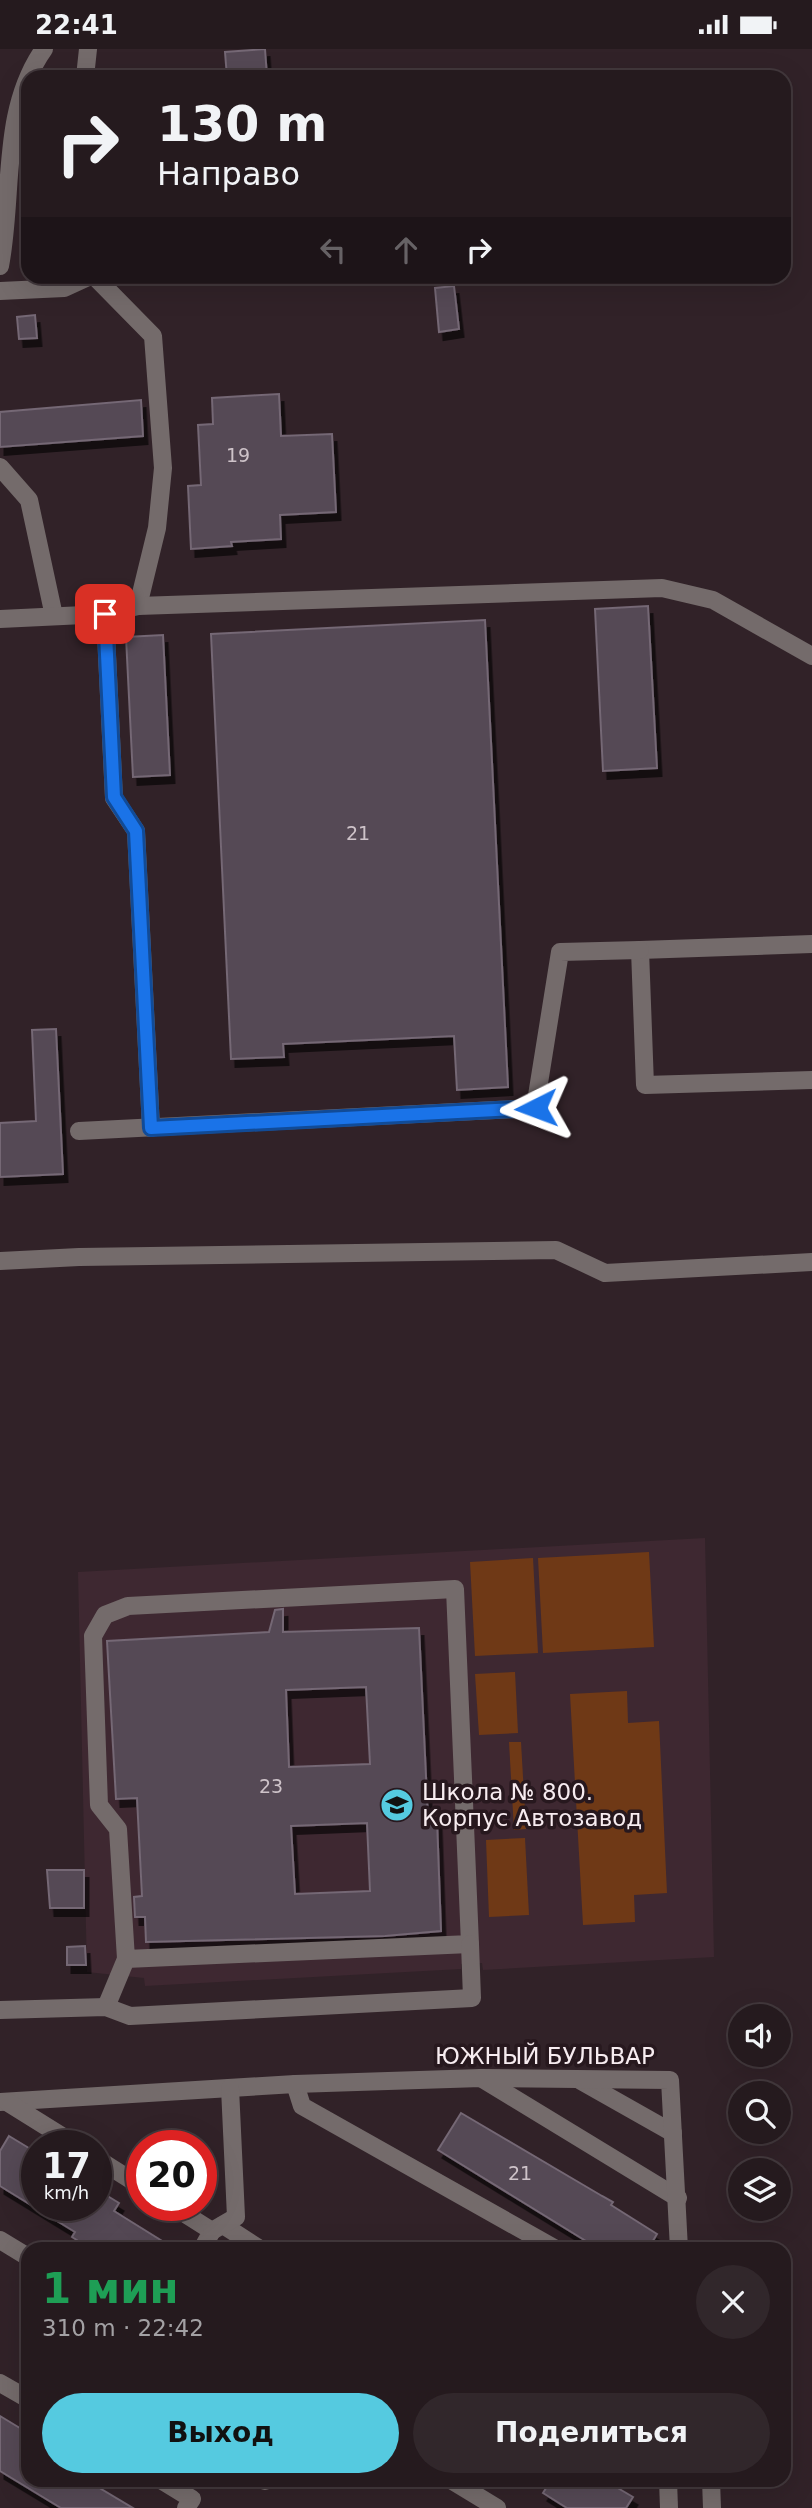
<!DOCTYPE html>
<html lang="ru">
<head>
<meta charset="utf-8">
<style>
  :root { --surface:#251a1e; --page:#31272b; --text:#f1f3f6; --muted:#a3a1a4; --line:#42383c; --accent:#55cae0 }
  body { margin:0; font-family:"DejaVu Sans",sans-serif; background:var(--page); color:var(--text); height:100vh; display:flex; flex-direction:column; font-size:26px; white-space:nowrap }
  * { box-sizing:border-box; margin:0 }
  p { font-size:23px; color:var(--muted) }
  .icon { flex:none; width:38px; height:38px; fill:none; stroke:currentColor; stroke-width:2; stroke-linecap:round; stroke-linejoin:round }
  .map { position:relative; flex:1; overflow:hidden }
  .sheet { position:absolute; left:21px; top:2193px; width:770px; height:245px; display:flex; flex-direction:column; background:var(--surface); border-radius:21px; box-shadow:0 7px 28px #0002,0 0 0 2px var(--line) }
  .sheet>* { flex:none }
  .hud { position:absolute; left:21px; top:21px; width:770px; height:214px; border-radius:21px; box-shadow:0 7px 28px #0002,0 0 0 2px var(--line); background:#251a1e; color:var(--text); overflow:hidden }
  .controls { position:absolute; left:728px; top:1955px; display:grid; gap:14px }
  .controls a { display:grid; place-items:center; width:63px; height:63px; border-radius:50%; background:var(--surface); box-shadow:0 7px 28px #0002,0 0 0 2px var(--line); font-size:35px }
  .speed { position:absolute; left:21px; top:2081px; display:flex; gap:14px; font-size:35px; font-weight:700; text-align:center }
  .speed>* { display:grid; place-content:center; width:91px; height:91px; border-radius:50%; background:var(--surface); box-shadow:0 7px 28px #0002,0 0 0 2px var(--line); line-height:1 }
  .speed small { font-size:18px; font-weight:400 }
  .speed .limit { border:10px solid #d22; background:#fff; color:#111 }
  .pin { position:absolute; display:grid; place-items:center; width:60px; height:60px; color:#fff; margin:-30px; border-radius:14px; box-shadow:0 4px 10px #0006 }
  .me { position:absolute; width:77px; margin:-38px; rotate:267deg; stroke-linejoin:round; filter:drop-shadow(0 0 5px #0008) }
  .turn { display:flex; align-items:center; gap:24px; height:147px; padding:0 21px; font-size:32px }
  .turn .icon { width:91px; height:91px; stroke-width:2.5 }
  .turn b { display:block; font-size:49px; line-height:60px }
  .lanes { display:flex; align-items:center; height:66px; padding:0 21px; background:#0003; justify-content:center; gap:35px; direction:ltr }
  .lanes .off { opacity:.35 }
  .round { display:grid; place-items:center; flex:none; width:74px; height:74px; border-radius:37px; background:var(--page) }
  .overview { display:flex; align-items:center; justify-content:space-between; height:119px; padding:0 21px }
  h1 { font-size:42px; font-weight:700; line-height:52px; color:#1e9e55 }
  .cta { display:flex; gap:14px; margin-top:auto; padding:14px 21px }
  .cta a { flex:1; height:80px; border-radius:42px; background:var(--accent); color:#111; font-size:28px; font-weight:700; line-height:80px; text-align:center }
  .cta a+a { background:var(--page); color:var(--text) }
  .status { display:flex; justify-content:space-between; align-items:center; height:49px; padding:0 35px; background:var(--surface); direction:ltr }
  .status svg { height:19px; fill:currentColor }
  .map>svg:first-child { display:block }
</style>
</head>
<body>
<div class="status"><b>22:41</b><svg viewBox="0 0 49 12"><path d="M0 12V9h3v3zM5 12V6h3v6zM10 12V3h3v9zM15 12V0h3v12zM26 1h20v11H26zM47 4h2v5h-2z"/></svg></div>
<div class="map">
<svg width="812" height="2459" viewBox="0 0 812 2459">
  <defs>
    <filter id="shadow"><feDropShadow dx="4.5" dy="8" stdDeviation="0" flood-color="#0009"/></filter>
  </defs>
  <rect width="100%" height="100%" fill="#312228"/>
  <path fill="#3e2831" d="M705,1489l9,419 -231,13 -1,-7 -21,1v5l-316,17 -1,-8 -57,-6 -9,-400z"/>
  <g fill="#6f3916">
    <path d="M649,1503l5,95 -111,6 -5,-95z"/>
    <path d="M533,1509l5,95 -63,3 -5,-94z"/>
    <path d="M515,1623l3,61 -39,2 -4,-61z"/>
    <path d="M627,1642l1,32 31,-2 8,172 -33,2 1,27 -52,3 -13,-231z"/>
    <path d="M509,1693h12l5,87 -12,1z"/>
    <path d="M525,1789l4,77 -40,2 -3,-77z"/>
  </g>
  <g fill="#544955" stroke="#746774" stroke-width="2" fill-rule="evenodd" filter="url(#shadow)">
    <path d="M265,0l2,28h-40l-2,-25z"/>
    <path d="M454,237l5,43 -20,3 -4,-44z"/>
    <path d="M35,266l2,23 -18,1 -2,-22z"/>
    <path d="M279,345l2,42 51,-2 4,78 -56,3 1,24 -50,3 1,4 -41,3 -3,-63 13,-1 -3,-60 15,-1 -1,-26z"/>
    <path d="M141,351l2,36 -143,11v-35z"/>
    <path d="M648,557l9,162 -54,3 -8,-162z"/>
    <path d="M485,571l23,467 -51,3 -3,-54 -171,8 1,13 -53,2 -20,-425z"/>
    <path d="M163,586l7,140 -37,2 -7,-140z"/>
    <path d="M56,980l7,145 -63,3v-54l36,-2 -4,-91z"/>
    <path d="M283,1560v23l136,-4 9,191h9l4,112 -56,5 -239,6 -1,-25h-10l-1,-20 8,-1 -5,-98 -21,1 -9,-158 162,-9 6,-22zM366,1638l4,77 -81,3 -3,-77zM367,1774l3,68 -75,3 -4,-68z"/>
    <path d="M47,1821h37v38h-34z"/>
    <path d="M85,1897l1,19h-19v-18z"/>
    <path d="M461,2064l141,83 11,6 -2,3 46,29 -9,15h-49l-161,-99z"/>
    <path d="M9,2087l28,17v52h59v-16l23,14 -5,8 61,38h-84l-19,-12 3,-5 -75,-46v-35z"/>
    <path d="M0,2367l28,17v47h58l47,28h-72l-61,-37z"/>
    <path d="M551,2431h53l29,17 -7,11h-59l-24,-15z"/>
  </g>
  <g fill="none" stroke-linecap="round" stroke-linejoin="round">
    <g stroke="#746b6b" stroke-width="18">
      <path d="M85,28l3,-28"/>
      <path d="M0,217c14,-73 0,-155 44,-217"/>
      <path d="M95,228l58,59 10,132 -6,60 -19,78"/>
      <path d="M0,242l64,-3 24,-11"/>
      <path d="M0,418l29,33 25,116"/>
      <path d="M105,565l9,184 22,33 15,297"/>
      <path d="M0,570l105,-5 33,-8 524,-18 51,12 99,56"/>
      <path d="M812,895l-172,6 5,135 167,-5"/>
      <path d="M79,1082l456,-23 25,-156 80,-2"/>
      <path d="M0,1212l79,-4 477,-7 49,23 207,-11"/>
      <path d="M106,1958l20,-48 -8,-130 -19,-24 -6,-169 12,-21 23,-9 327,-17 15,355 -344,15"/>
      <path d="M0,1961l106,-3 24,9 342,-18 -2,-54"/>
      <path d="M481,2029l197,120"/>
      <path d="M581,2032l92,52"/>
      <path d="M295,2035l7,22 254,143"/>
      <path d="M0,2053l295,-18 186,-6 189,2 9,169"/>
      <path d="M7,2053l69,43"/>
      <path d="M96,2109l46,29"/>
      <path d="M171,2156l41,26 -10,18"/>
      <path d="M223,2176l37,24"/>
      <path d="M212,2182l24,-14 -6,-129"/>
      <path d="M0,2191l28,17"/>
      <path d="M0,2334l28,16"/>
      <path d="M161,2431l31,19 -6,9"/>
      <path d="M451,2431l46,28"/>
      <path d="M668,2431l1,28"/>
      <path d="M711,2431l1,28"/>
      <path d="M265,2432l1,-1"/>
    </g>
  </g>
  <g fill="none" stroke-linecap="round" stroke-linejoin="round">
    <defs>
      <path id="route" d="M105,565l9,183 22,34 15,297 385,-20"/>
    </defs>
    <use href="#route" stroke="#114b97" stroke-width="18"/>
    <use href="#route" stroke="#1a73e8" stroke-width="12"/>
  </g>
  <defs>
    <symbol id="school-disc" viewBox="-11 -11 22 22"><circle r="9.5" fill="#55cae0" stroke="#27181e"/><path d="M0-5L7-2L0 1L-7-2ZM-4 1L0 2.5L4 1V4Q0 6-4 4Z" fill="#111"/></symbol>
  </defs>
  <g fill-rule="evenodd">
    <use href="#school-disc" x="378" y="1737" width="38" height="38"/>
  </g>
  <g text-anchor="middle" stroke-width="7" stroke-linejoin="round" paint-order="stroke">
    <g font-size="19" fill="#cec3c9">
      <text x="238" y="413">19</text>
      <text x="358" y="791">21</text>
      <text x="271" y="1744">23</text>
      <text x="520" y="2131">21</text>
    </g>
    <g font-size="23" fill="#f7ecf0" stroke="#27181e" text-anchor="start">
      <text x="422" y="1751">Школа № 800.<tspan x="422" dy="26">Корпус Автозавод</tspan></text>
    </g>
    <g font-size="23" fill="#f7ecf0" stroke="#27181e">
      <text x="545" y="2015">ЮЖНЫЙ БУЛЬВАР</text>
    </g>
  </g>
</svg>
<div class="controls">
<a><svg class="icon" aria-label="sound" viewBox="0 0 24 24"><path d="M4 9h4l5-4v14l-5-4H4zM17 9q2 3 0 6"/></svg></a>
<a><svg class="icon" aria-label="search" viewBox="0 0 24 24"><circle cx="10" cy="10" r="6"/><path d="M15 15l6 6"/></svg></a>
<a><svg class="icon" aria-label="layers" viewBox="0 0 24 24"><path d="M12 4l9 5-9 5-9-5zM3 14l9 5 9-5"/></svg></a>
</div>
<div class="speed"><div>17<small>km/h</small></div><div class="limit">20</div></div>
<div class="pin" style="left:105px;top:565px;background:#d93025"><svg class="icon" aria-label="arrive" viewBox="0 0 24 24"><path d="M6 21V4h12l-3 4 3 4H6"/></svg></div>
<svg class="me" style="left:536px;top:1059px" viewBox="-20 -20 40 40"><path d="M0-17L14 15 0 8-14 15z" fill="#1a73e8" stroke="#fff" stroke-width="4"/></svg>
<div class="hud">
<div class="turn"><svg class="icon" aria-label="right" viewBox="0 0 24 24"><path d="M7 20v-9h11M14 6l5 5-5 5"/></svg><div><b>130 m</b>Направо</div></div>
<div class="lanes"><svg class="icon off" aria-label="left" viewBox="0 0 24 24"><path d="M17 20v-9H6M10 6l-5 5 5 5"/></svg><svg class="icon off" aria-label="ahead" viewBox="0 0 24 24"><path d="M12 20V5M6 11l6-6 6 6"/></svg><svg class="icon" aria-label="right" viewBox="0 0 24 24"><path d="M7 20v-9h11M14 6l5 5-5 5"/></svg></div>
</div>
<section class="sheet">
<div class="overview"><div><h1>1 мин</h1><p>310 m · 22:42</p></div><a class="round"><svg class="icon" aria-label="close" viewBox="0 0 24 24"><path d="M6 6l12 12M18 6L6 18"/></svg></a></div>
<div class="cta"><a>Выход</a><a>Поделиться</a></div>
</section>
</div>
</body>
</html>
